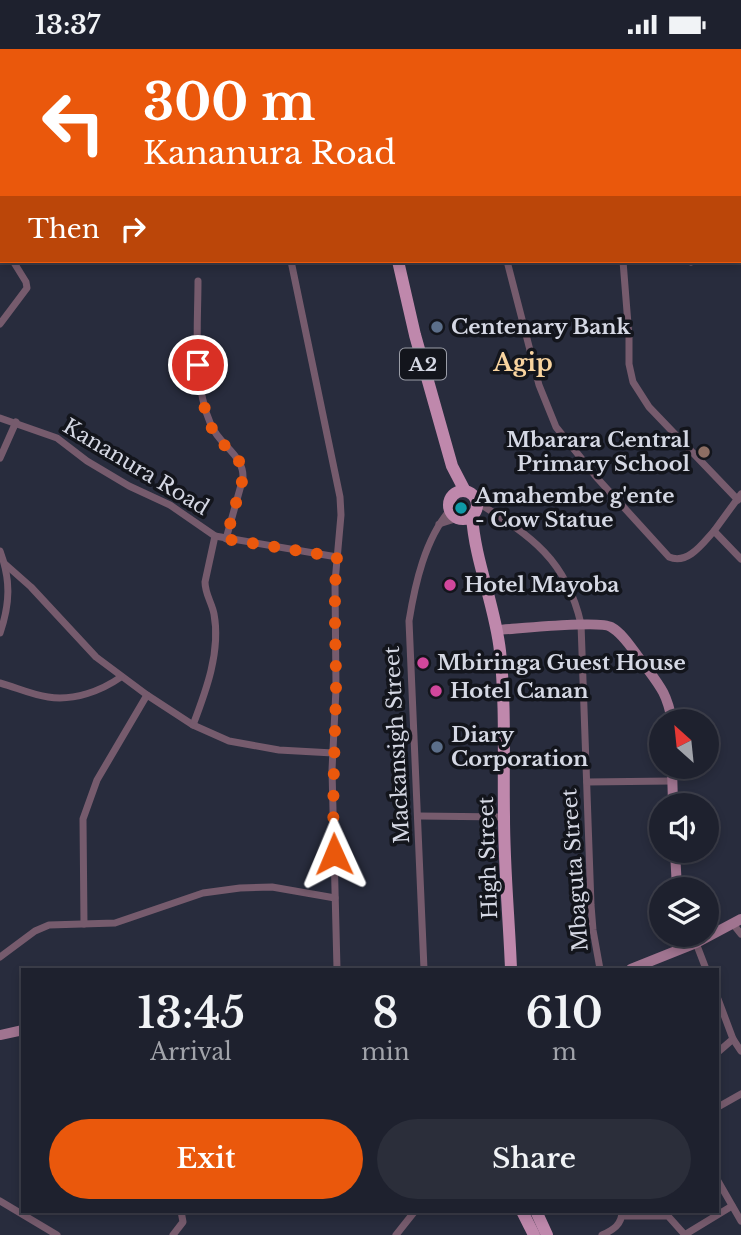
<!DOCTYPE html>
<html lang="en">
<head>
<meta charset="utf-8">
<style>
  :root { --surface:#1e212e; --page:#2b2e3a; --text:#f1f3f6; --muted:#a1a3aa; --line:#3c3e4a; --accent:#ea580c }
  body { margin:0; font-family:"Libre Baskerville",serif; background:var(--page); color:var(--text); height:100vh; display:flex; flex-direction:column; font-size:26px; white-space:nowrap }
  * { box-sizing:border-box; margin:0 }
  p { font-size:23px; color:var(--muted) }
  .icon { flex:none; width:38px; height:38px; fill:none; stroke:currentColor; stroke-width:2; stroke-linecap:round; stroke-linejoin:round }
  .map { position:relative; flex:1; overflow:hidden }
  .details { position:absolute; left:21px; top:919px; width:698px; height:245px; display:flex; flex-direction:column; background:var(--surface); border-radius:0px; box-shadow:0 4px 10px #0003,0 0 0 2px var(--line) }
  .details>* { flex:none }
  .banner { position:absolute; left:0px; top:0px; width:742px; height:214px; box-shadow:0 4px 10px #0003,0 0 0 2px var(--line); background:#ea580c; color:#fff; overflow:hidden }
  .needle { width:46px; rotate:333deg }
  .controls { position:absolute; left:649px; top:660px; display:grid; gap:14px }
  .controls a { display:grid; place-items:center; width:70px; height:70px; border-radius:50%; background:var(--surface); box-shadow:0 4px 10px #0003,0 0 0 2px var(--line); font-size:35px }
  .pin { position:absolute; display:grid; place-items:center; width:60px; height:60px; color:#fff; margin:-30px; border:4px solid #fff; border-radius:50%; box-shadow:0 2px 7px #0007 }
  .me { position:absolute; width:77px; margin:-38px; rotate:359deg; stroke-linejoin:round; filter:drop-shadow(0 0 5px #0008) }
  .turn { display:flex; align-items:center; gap:24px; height:147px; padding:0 28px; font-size:32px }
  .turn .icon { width:91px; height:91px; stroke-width:2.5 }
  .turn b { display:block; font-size:49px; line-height:60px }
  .then { display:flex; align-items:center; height:66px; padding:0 28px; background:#0003; gap:14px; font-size:26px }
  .eta { display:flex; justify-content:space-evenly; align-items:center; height:119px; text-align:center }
  .eta b { font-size:42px; font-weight:600; line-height:49px }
  .cta { display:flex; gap:14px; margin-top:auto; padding:14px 28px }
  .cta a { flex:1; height:80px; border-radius:42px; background:var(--accent); color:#fff; font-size:28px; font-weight:600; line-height:80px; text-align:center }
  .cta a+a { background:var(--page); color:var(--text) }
  .status { display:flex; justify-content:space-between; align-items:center; height:49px; padding:0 35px; background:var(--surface); direction:ltr }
  .status svg { height:19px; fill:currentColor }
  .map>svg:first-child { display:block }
</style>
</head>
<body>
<div class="status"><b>13:37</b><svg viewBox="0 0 49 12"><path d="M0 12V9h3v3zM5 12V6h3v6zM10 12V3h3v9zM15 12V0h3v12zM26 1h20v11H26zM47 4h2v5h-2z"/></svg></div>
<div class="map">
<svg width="741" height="1186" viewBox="0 0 741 1186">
  <rect width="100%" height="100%" fill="#282c3d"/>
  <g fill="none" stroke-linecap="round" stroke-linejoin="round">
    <g stroke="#765b6d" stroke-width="7">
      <path d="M220,0v2"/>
      <path d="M581,0l9,2"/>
      <path d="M493,2l1,-2"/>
      <path d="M710,2v-2"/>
      <path d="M0,151l2,-1"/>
      <path d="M740,157l1,1"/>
      <path d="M0,189l2,3"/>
      <path d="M291,212l49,236 1,18 -6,67 1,107 -4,81 5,199"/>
      <path d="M507,212l32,124 17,42 42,52 71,78c19,8 34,-14 45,-26l27,28"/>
      <path d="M623,212l6,76v27l4,18 16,25 89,93"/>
      <path d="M690,212l1,1"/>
      <path d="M198,232c0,47 -6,100 13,144 9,21 33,30 32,53l-17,61"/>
      <path d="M0,275l27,-36 -1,-6 -13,-21"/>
      <path d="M0,369l57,20 30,23 42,25 41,19 45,31 122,21"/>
      <path d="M0,409l16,-36"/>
      <path d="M477,453c53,34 89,56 104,122l10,281 2,25 7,39"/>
      <path d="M439,475l19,-6"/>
      <path d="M714,482l27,-37"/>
      <path d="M0,502c11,29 10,53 0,82"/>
      <path d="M5,515l26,23 65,70 51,38 46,30 36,16 50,9 54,3"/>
      <path d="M0,634c15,4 32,12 48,14 26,4 53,-6 73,-20"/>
      <path d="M193,676c13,-34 28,-74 21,-111 -2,-11 -9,-20 -9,-32l10,-46"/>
      <path d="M587,733l85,-1"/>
      <path d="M419,767l85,1"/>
      <path d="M84,875l-1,-105 14,-39 50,-85"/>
      <path d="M733,875l8,10"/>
      <path d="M696,894l10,26"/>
      <path d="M0,908l35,-26 14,-6 66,-2 88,-30 37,-5 32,-1 63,11"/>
      <path d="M424,920l-15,-348c6,-37 16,-82 41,-111"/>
      <path d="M718,950l15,40 -15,13"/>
      <path d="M733,990l8,12"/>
      <path d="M718,1058l23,-13"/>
      <path d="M718,1132l23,40"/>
      <path d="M0,1152l57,34"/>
      <path d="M622,1167h46l17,19"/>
      <path d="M686,1185l46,-28"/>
      <path d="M173,1186l10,-13 -2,-11"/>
      <path d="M396,1186l19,-24"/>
      <path d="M602,1186c11,-5 20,-10 20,-24"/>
    </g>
    <g stroke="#a07490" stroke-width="10">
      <path d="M37,0l5,2"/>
      <path d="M497,581c19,-1 103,-10 114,-3 13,7 23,25 32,36 17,23 24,30 29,58"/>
      <path d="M672,718l1,38"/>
      <path d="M675,802l2,38"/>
      <path d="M631,920l65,-26 45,-24"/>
      <path d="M0,986l23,-5"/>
    </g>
    <g stroke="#bf88ac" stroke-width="12">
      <path d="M355,0v2"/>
      <path d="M398,212l17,74 37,131 13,25"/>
      <circle cx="463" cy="456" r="14"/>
      <path d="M472,467c3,46 23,89 28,135 6,55 3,110 4,165 0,51 5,102 7,153"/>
      <path d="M522,1162l12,24"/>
      <path d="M536,1162l11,24"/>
    </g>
  </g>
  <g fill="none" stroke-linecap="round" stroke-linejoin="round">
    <path stroke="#ea580c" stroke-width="12" stroke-dasharray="0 21.6" d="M198,316c3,24 5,49 17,69 11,17 29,22 28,44l-17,61 111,18c-4,43 -1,86 -1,130 -1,56 -4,111 -2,167"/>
  </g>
  <g fill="#5c6f8a" stroke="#13151c" stroke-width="2.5">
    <circle cx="437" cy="278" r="7"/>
    <circle cx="437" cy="698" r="7"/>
  </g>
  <circle fill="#8d6e63" stroke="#13151c" stroke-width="2.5" cx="704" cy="403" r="7"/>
  <circle fill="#0f9aa8" stroke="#13151c" stroke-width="2.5" cx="461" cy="459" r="7"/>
  <g fill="#d1479c" stroke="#13151c" stroke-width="2.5">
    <circle cx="450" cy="536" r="7"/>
    <circle cx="423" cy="614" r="7"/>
    <circle cx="436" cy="642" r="7"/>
  </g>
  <g text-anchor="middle" stroke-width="7" stroke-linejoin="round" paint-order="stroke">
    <rect fill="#13151c" stroke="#9b9ea8" stroke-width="2" x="400" y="299.5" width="46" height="31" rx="5"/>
    <g font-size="19" font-weight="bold" fill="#d5d8e4">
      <text x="423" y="322">A2</text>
    </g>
    <g font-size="21" font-weight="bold" fill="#d5d8e4" stroke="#13151c" text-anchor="start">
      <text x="451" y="285">Centenary Bank</text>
      <text x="690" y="398" text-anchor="end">Mbarara Central<tspan x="690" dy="24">Primary School</tspan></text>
      <text x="475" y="454">Amahembe g'ente<tspan x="475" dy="24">- Cow Statue</tspan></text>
      <text x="464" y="543">Hotel Mayoba</text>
      <text x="437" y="621">Mbiringa Guest House</text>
      <text x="450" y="649">Hotel Canan</text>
      <text x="451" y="693">Diary<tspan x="451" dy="24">Corporation</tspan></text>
    </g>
    <g font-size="21" fill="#d5d8e4" stroke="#13151c">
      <text transform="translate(136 418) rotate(31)" y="7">Kananura Road</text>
      <text transform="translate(397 696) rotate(-93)" y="7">Mackansigh Street</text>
      <text transform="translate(488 809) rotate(-92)" y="7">High Street</text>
      <text transform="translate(575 821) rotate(-94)" y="7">Mbaguta Street</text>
    </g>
    <g font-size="24" font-weight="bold" fill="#f9d49f" stroke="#13151c">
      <text x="523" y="322">Agip</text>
    </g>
  </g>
</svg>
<div class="controls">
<a><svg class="needle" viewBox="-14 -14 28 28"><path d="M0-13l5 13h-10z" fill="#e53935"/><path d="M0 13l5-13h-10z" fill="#a1a3aa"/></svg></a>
<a><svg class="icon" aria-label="sound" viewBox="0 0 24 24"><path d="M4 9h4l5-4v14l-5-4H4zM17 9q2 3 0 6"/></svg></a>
<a><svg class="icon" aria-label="layers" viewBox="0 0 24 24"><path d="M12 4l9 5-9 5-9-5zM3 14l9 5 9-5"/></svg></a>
</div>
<div class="pin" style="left:198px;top:316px;background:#d93025"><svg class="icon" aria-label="arrive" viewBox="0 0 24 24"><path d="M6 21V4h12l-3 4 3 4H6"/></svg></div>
<svg class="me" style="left:334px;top:805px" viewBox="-20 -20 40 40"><path d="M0-17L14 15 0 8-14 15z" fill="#ea580c" stroke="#fff" stroke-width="4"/></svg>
<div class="banner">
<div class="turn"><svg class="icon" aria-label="left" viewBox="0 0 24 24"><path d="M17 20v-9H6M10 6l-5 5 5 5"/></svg><div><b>300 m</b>Kananura Road</div></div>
<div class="then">Then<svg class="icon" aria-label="right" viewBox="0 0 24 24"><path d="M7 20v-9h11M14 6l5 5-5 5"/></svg></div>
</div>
<section class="details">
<div class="eta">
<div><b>13:45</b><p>Arrival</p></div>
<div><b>8</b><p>min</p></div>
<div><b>610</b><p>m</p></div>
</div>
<div class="cta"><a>Exit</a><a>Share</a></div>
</section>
</div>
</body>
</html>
